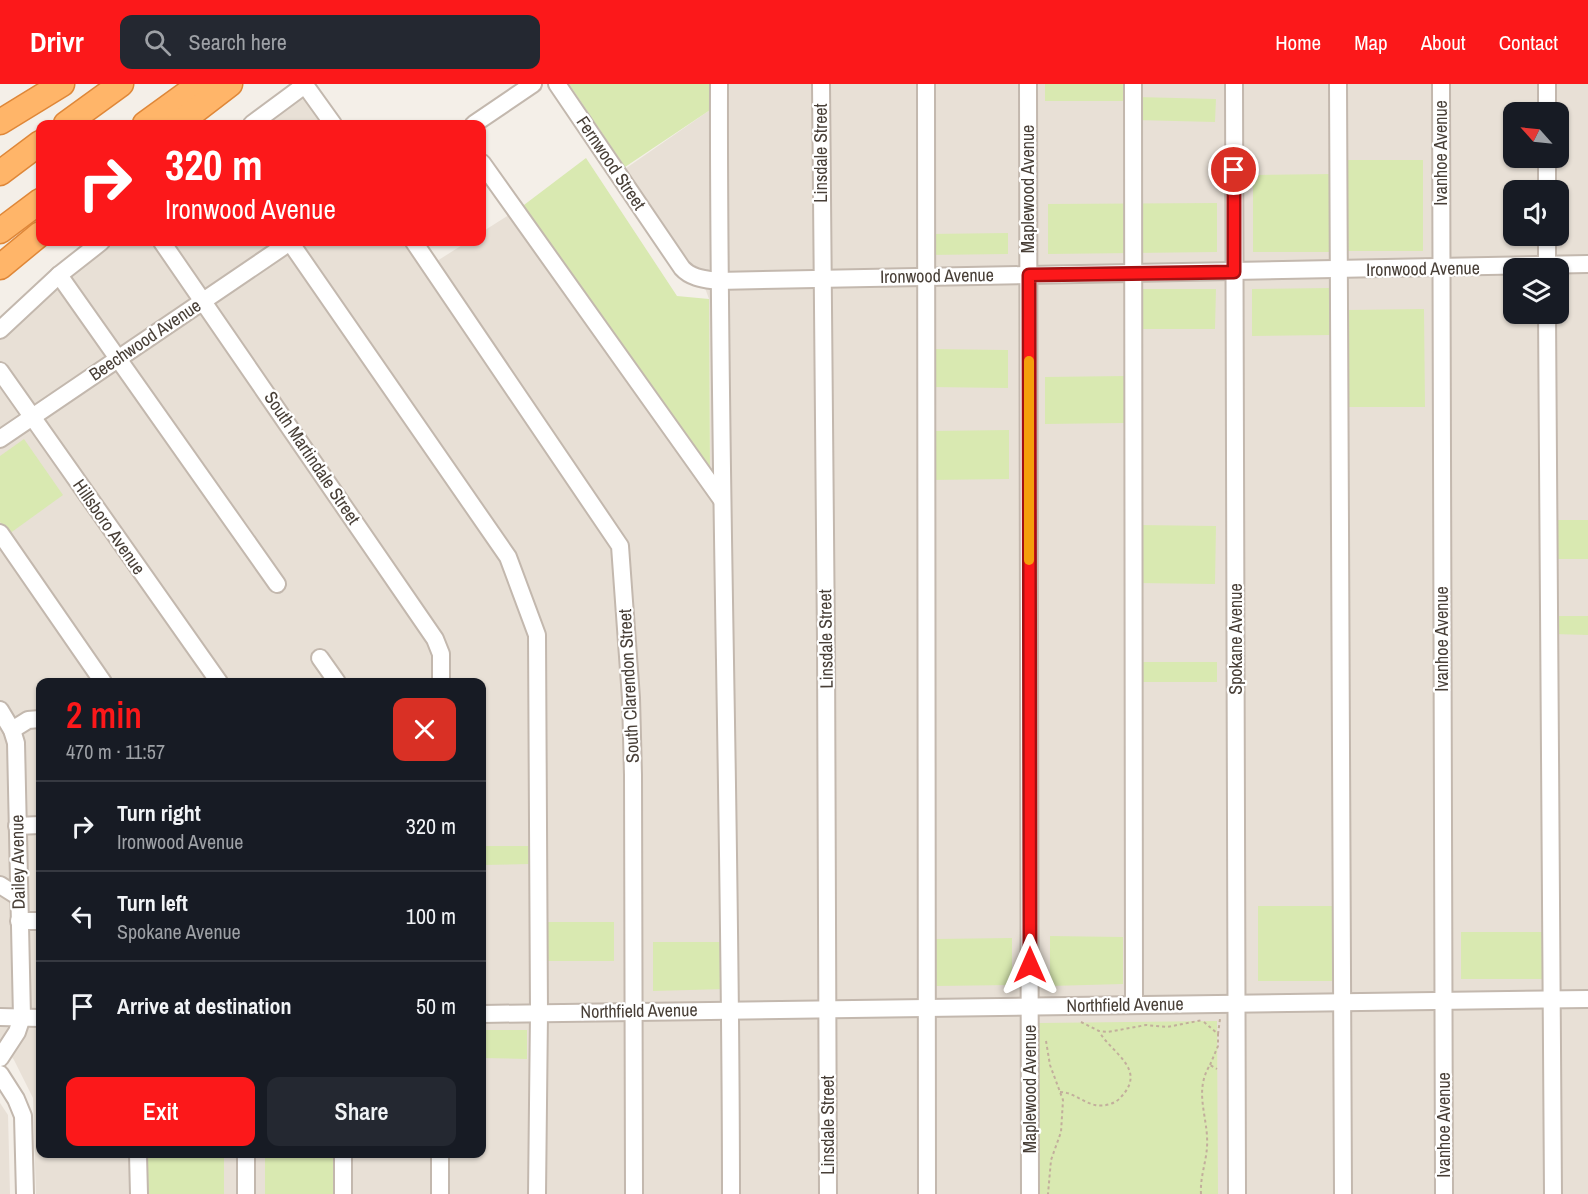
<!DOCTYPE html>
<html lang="en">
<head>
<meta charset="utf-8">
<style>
  :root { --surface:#171b24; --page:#242831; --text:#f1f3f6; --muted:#9ea1a6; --line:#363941; --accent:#fc181a }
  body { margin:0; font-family:"Archivo Narrow",sans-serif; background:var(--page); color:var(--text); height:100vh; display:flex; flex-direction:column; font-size:22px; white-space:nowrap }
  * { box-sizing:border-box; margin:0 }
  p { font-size:20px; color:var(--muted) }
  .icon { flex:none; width:33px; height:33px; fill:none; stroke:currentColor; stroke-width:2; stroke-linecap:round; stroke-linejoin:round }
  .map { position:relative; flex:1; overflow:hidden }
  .side { position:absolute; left:36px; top:594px; width:450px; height:480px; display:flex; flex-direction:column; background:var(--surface); border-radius:12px; box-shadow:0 2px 4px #0004 }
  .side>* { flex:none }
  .banner { position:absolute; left:36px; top:36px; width:450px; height:126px; border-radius:12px; box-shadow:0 2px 4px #0004; background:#fc181a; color:#fff; overflow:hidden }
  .needle { width:39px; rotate:297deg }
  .tools { position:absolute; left:1503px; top:18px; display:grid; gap:12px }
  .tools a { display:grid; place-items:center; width:66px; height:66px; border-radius:12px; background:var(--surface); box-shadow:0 2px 4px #0004; font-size:30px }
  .pin { position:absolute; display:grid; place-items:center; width:51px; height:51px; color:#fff; margin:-26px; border:3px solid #fff; border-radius:50%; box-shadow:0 2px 6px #0007 }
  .me { position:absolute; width:66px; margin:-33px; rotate:0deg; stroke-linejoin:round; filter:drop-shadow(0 0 4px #0008) }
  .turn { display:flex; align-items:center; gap:21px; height:126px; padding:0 30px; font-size:27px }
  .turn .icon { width:78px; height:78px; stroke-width:2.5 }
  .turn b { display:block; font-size:42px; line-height:51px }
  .round { display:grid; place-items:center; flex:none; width:63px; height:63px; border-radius:12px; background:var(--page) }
  .head { display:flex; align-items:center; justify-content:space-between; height:102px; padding:0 30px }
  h1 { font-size:36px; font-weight:600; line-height:45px; color:var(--accent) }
  .primary-button { display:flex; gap:12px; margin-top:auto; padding:12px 30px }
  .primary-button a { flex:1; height:69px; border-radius:12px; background:var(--accent); color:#fff; font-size:24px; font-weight:600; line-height:69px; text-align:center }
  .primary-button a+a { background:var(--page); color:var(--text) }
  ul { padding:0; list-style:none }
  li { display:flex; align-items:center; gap:18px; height:90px; padding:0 30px; border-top:2px solid var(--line) }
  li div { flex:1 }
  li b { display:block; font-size:22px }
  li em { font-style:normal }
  header { display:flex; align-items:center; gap:36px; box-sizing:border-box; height:84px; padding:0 30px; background:var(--accent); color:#fff }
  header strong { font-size:28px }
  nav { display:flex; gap:33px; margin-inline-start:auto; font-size:21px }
  .search { width:420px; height:54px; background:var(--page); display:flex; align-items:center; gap:15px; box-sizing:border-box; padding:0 21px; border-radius:12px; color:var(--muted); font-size:22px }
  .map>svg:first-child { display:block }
</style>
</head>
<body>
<header>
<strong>Drivr</strong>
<div class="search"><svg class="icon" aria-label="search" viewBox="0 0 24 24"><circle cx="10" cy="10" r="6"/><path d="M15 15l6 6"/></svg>Search here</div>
<nav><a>Home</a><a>Map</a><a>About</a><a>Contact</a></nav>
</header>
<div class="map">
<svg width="1588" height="1110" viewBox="0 0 1588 1110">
  <rect width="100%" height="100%" fill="#f4efe8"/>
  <g fill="#e8e0d6" fill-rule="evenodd">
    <path d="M710,0h878v1110h-1552l-3,-96 -19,-38 -14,-19v-704l110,-95h313l14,19 30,-19h15v-10l38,-24 190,260 -1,-169 -12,-33 -9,1 -66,-96 88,-61zM1514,28h44v46h-44zM1514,106h44v46h-44zM1514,184h44v46h-44zM40,598h442v472h-442z"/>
    <path d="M312,1l29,39h-81z"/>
    <path d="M0,1019l8,12 2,79h-10z"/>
  </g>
  <g fill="#d9e9b1">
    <path d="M569,0h141v26l-85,57z"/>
    <rect x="1045" y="0" width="79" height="17"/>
    <path d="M1136,13l80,2 -1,23 -80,-2z"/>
    <path d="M586,74l91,138 32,3 1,171 -190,-262z"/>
    <path d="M1343,76h80v91h-81z"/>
    <path d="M1333,90v78h-80v-77z"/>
    <path d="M1217,119v49l-169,2v-50z"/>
    <path d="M1008,149v21l-80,1v-21z"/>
    <path d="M1330,204l1,47 -79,1v-47z"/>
    <path d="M1136,205h80l-1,40h-79z"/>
    <path d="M1424,225l1,98h-78l-1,-97z"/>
    <path d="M930,265l78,1v38l-78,-1z"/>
    <path d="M1125,292v47l-80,1v-47z"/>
    <path d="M1009,346v49l-79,1 -1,-49z"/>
    <path d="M24,355l39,56 -54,39 -9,-12v-66z"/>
    <path d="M1554,436h34v39h-35z"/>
    <path d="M1138,441l78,1 -1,58 -79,-1z"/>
    <path d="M1553,532h35v19l-35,-1z"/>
    <rect x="1136" y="578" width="81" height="20"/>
    <path d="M482,762h48v18l-48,1z"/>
    <rect x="1258" y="822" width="75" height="75"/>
    <rect x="540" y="838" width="74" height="39"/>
    <rect x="1461" y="848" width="82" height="47"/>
    <path d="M1050,852l73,1v47l-73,2z"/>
    <path d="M1012,854v47l-77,1 -1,-47z"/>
    <path d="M653,858h73v47l-73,2z"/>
    <path d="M1217,937l1,173h-179v-171z"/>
    <path d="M482,946h45v29l-45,-1z"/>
    <rect x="147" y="1070" width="77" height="40"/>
    <rect x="265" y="1070" width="69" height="40"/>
  </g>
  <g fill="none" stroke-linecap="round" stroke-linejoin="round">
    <defs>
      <g id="minor">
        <path d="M557,0l125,184c9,10 22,11 35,13l871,-17"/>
        <path d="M719,0c-1,370 12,740 12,1110"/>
        <path d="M821,0l5,559 2,551"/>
        <path d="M926,0l1,1110"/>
        <path d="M1028,0l2,1110"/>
        <path d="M1133,0l1,920"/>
        <path d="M1234,0l3,1110"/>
        <path d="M1338,0l5,1110"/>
        <path d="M1441,0l3,1110"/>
        <path d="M305,1l28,39"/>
        <path d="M1547,28v-28"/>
        <path d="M252,40l54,-40"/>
        <path d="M474,40l59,-40"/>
        <path d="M482,79l240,337"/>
        <path d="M1547,106v-32"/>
        <path d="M162,158l273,397 6,15v28"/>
        <path d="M290,158l218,315 29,78 2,378 -2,181"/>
        <path d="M414,158l206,304 11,152 2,77 1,419"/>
        <path d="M1547,184v-32"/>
        <path d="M59,191l218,309"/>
        <path d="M1547,230l6,880"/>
        <path d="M0,246l59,-55 42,-33"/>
        <path d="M0,287l219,311"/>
        <path d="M0,355l290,-197"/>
        <path d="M0,449l103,149"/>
        <path d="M320,574l17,24"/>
        <path d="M0,626l12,20 4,13 6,274 -5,15 -17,26"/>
        <path d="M12,646l16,-10 12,-1"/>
        <path d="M17,742l23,-1"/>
        <path d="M0,801l19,12"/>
        <path d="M19,837h21"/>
        <path d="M482,930l1106,-15"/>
        <path d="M0,933l40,1"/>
        <path d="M0,990l16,25 7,17 2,78"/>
        <path d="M138,1070l1,40"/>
        <path d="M246,1070v40"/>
        <path d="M343,1110v-40"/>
        <path d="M440,1110v-40"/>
      </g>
      <g id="highway">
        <path d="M0,38l62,-38"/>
        <path d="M66,40l55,-40"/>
        <path d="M145,40l55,-40"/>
        <path d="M178,40l52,-40"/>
        <path d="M0,89l40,-30"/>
        <path d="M0,147l40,-30"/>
        <path d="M0,183l40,-33"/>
      </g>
    </defs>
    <use href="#minor" stroke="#c3b8ae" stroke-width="20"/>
    <use href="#highway" stroke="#df8738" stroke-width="27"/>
    <g stroke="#c2ae9c" stroke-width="2" stroke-dasharray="3 3" stroke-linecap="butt">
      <path d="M1081,938l18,9 9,1 38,-7 21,2 36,-7"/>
      <path d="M1204,938l14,12v12l-8,19"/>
      <path d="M1218,950l2,-15"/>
      <path d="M1046,957l4,24 13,35 -2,32 -10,28 -3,34"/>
      <path d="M1060,1008c13,0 22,10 35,13 8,2 20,-1 25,-7 28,-28 -7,-44 -20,-65"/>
      <path d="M1201,1110c-1,-17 5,-31 6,-47 2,-29 -14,-55 3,-82l7,4"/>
    </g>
    <use href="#minor" stroke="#fff" stroke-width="16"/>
    <use href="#highway" stroke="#ffb569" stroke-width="24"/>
  </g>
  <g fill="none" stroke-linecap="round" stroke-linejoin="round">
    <defs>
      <path id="route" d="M1030,881l-1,-690 205,-3v-102"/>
    </defs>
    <use href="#route" stroke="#a41011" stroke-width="15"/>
    <use href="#route" stroke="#fc181a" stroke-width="10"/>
    <path stroke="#f59e0b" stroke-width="10" d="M1029,277v199"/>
  </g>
  <g text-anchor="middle" stroke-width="4.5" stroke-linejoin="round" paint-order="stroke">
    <g font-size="18" fill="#483f37" stroke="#fff">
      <text transform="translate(821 69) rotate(-90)" y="6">Linsdale Street</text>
      <text transform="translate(1441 69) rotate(-90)" y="6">Ivanhoe Avenue</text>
      <text transform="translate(611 79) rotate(56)" y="6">Fernwood Street</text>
      <text transform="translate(1028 105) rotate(-90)" y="6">Maplewood Avenue</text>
      <text transform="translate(1423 185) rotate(-1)" y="6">Ironwood Avenue</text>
      <text transform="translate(937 192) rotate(-1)" y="6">Ironwood Avenue</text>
      <text transform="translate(145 256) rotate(-34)" y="6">Beechwood Avenue</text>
      <text transform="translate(312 374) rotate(56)" y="6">South Martindale Street</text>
      <text transform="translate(109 443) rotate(55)" y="6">Hillsboro Avenue</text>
      <text transform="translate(826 555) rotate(-91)" y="6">Linsdale Street</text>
      <text transform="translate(1236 555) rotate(-90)" y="6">Spokane Avenue</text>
      <text transform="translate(1442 555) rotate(-90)" y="6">Ivanhoe Avenue</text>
      <text transform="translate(629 602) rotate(-93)" y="6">South Clarendon Street</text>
      <text transform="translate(18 778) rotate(-91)" y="6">Dailey Avenue</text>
      <text transform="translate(1125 921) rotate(-1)" y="6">Northfield Avenue</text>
      <text transform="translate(639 927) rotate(-1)" y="6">Northfield Avenue</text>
      <text transform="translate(1030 1005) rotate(-90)" y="6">Maplewood Avenue</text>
      <text transform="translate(828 1041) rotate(-90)" y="6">Linsdale Street</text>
      <text transform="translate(1444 1041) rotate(-90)" y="6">Ivanhoe Avenue</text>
    </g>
  </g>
</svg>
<div class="tools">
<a><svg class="needle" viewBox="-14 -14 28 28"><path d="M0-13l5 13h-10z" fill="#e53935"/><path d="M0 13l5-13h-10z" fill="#9ea1a6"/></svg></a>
<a><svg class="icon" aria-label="sound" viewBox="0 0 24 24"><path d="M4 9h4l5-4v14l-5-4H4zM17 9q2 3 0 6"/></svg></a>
<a><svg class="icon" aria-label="layers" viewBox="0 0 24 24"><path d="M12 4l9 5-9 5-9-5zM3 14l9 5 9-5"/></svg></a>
</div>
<div class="pin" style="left:1234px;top:86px;background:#d93025"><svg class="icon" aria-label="arrive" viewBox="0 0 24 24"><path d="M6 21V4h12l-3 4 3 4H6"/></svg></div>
<svg class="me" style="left:1030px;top:881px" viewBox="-20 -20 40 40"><path d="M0-17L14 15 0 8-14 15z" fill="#fc181a" stroke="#fff" stroke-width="4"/></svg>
<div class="banner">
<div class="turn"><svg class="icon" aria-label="right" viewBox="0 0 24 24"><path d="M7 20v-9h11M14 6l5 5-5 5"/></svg><div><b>320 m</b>Ironwood Avenue</div></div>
</div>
<section class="side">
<div class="head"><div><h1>2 min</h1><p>470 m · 11:57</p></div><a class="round" style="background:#d93025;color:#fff"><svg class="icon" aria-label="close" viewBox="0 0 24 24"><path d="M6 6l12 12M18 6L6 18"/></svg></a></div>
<ul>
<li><svg class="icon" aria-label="right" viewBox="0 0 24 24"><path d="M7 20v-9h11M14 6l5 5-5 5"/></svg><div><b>Turn right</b><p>Ironwood Avenue</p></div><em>320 m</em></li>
<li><svg class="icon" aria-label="left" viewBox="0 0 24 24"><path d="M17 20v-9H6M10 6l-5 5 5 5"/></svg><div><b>Turn left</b><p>Spokane Avenue</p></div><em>100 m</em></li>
<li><svg class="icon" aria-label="arrive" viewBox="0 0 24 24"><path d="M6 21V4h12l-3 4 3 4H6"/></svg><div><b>Arrive at destination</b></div><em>50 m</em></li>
</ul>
<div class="primary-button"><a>Exit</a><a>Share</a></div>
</section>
</div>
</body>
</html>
